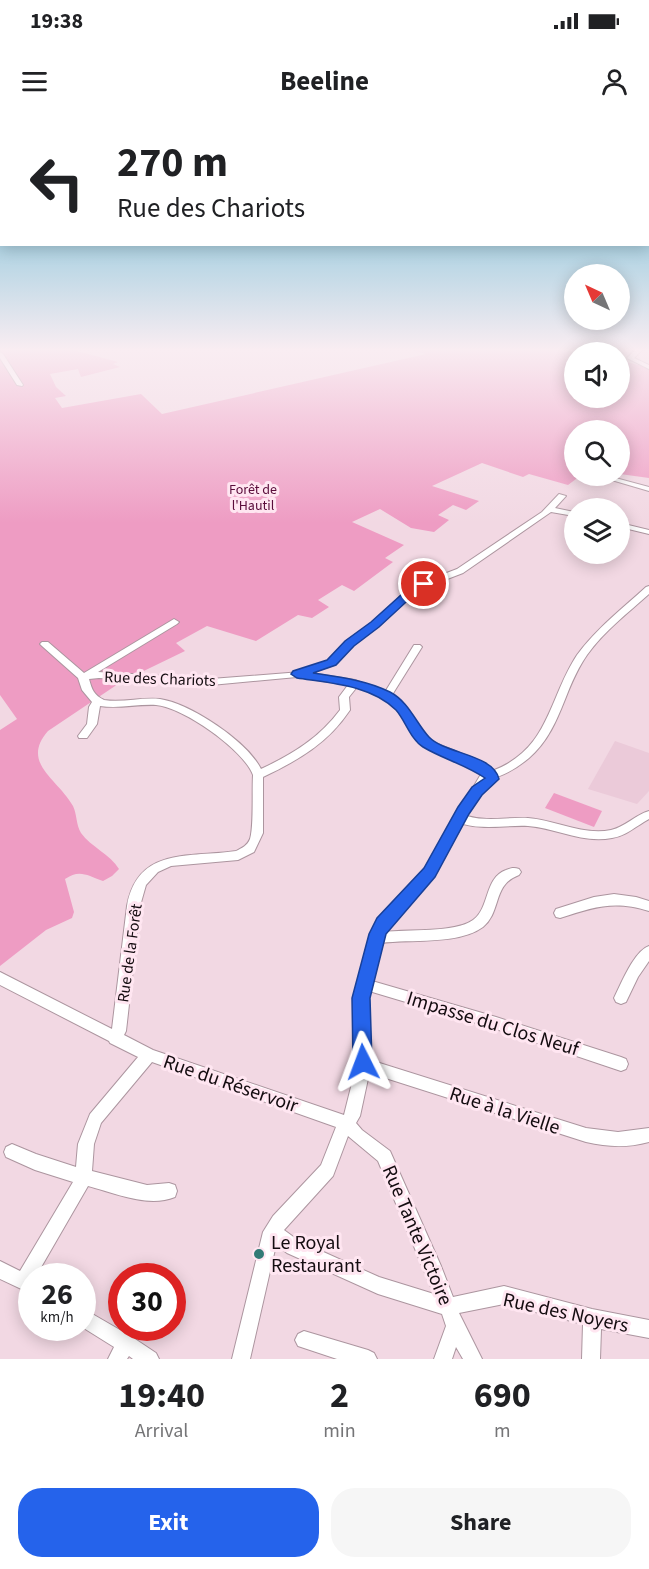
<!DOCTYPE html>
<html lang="en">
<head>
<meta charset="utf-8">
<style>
  :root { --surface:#fff; --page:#f6f6f6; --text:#202124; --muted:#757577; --accent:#2563eb }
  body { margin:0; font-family:"Source Sans 3",sans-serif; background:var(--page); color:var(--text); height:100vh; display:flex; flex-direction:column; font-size:22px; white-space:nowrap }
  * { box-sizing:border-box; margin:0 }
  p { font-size:20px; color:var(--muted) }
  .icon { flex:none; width:33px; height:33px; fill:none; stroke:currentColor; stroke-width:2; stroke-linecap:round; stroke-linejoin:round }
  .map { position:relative; height:1239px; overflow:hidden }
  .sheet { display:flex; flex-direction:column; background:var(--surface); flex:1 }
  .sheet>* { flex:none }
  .top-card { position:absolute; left:0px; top:0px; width:650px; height:126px; box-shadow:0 3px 15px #0003; background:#fff; color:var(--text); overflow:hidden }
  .needle { width:39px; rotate:316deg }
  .buttons { position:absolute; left:564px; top:144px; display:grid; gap:12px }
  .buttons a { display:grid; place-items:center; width:66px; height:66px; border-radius:50%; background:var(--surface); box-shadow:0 3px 15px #0003; font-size:30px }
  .speed { position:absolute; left:18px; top:1143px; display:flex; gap:12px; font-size:30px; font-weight:700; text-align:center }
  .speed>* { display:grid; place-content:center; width:78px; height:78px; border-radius:50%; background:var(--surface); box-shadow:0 3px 15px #0003; line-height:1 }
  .speed small { font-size:15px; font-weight:400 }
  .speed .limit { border:9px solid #d22; background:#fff; color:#111 }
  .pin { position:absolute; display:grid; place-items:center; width:51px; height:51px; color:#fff; margin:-26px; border:3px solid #fff; border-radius:50%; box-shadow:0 2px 6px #0007 }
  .me { position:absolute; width:66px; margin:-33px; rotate:357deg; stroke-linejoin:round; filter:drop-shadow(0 0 4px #0008) }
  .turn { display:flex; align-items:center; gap:21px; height:126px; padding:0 18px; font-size:27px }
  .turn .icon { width:78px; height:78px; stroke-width:2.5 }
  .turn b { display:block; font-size:42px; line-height:51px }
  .eta { display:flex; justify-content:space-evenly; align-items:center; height:102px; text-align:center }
  .eta b { font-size:36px; font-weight:700; line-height:42px }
  .button { display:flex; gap:12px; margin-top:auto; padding:12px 18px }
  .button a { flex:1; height:69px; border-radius:24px; background:var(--accent); color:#fff; font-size:24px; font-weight:700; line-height:69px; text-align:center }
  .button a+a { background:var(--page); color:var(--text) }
  .status { display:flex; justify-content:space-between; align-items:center; height:42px; padding:0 30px; background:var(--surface); direction:ltr }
  .status svg { height:16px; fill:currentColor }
  header { display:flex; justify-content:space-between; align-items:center; height:78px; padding:0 18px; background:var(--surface); font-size:27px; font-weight:700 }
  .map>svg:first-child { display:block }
</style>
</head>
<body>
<div class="status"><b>19:38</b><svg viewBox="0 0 49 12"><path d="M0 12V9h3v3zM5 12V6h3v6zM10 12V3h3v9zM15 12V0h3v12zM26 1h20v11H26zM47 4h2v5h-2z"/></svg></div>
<header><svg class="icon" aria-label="menu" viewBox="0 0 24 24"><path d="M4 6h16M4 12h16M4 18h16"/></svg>Beeline<svg class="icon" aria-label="person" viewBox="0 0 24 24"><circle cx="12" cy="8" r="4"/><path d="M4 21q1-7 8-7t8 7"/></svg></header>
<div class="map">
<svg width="649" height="1239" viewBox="0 0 649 1239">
  <rect width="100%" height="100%" fill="#f2d8e3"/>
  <path fill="#ebcad9" d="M615,621l34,12v38l-12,13 -49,-15z"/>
  <g fill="#ee9cc3">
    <path d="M0,229h70l48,13 -5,2 7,3 -39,10 -3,-8 -28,5 6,13 10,9 -11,2 7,10 79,-14 21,20 264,-60 -18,-5h148l18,4v45h46v-38l29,8v110l-29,-4v-44h-46v46h6l-12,9 -39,-11 -6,3 -41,-14 -50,23 47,15 -13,9 -13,-5 -15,10 11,5 -15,12 -23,-4 -31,-19 -28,13 52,23 -19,13 8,4 -39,29 -12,-6 -24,15 11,7 -17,11 -14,-3 -42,26 -49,-15 -31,17 9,8 -64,31 -73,49c-28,32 10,48 25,75 4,8 3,19 8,27 10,14 29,21 38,36l-7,7 -9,5c-16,-6 -24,-12 -38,-2l9,33 -2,6 -26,12 -46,36v-236l17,-11 -17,-24z"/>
    <path d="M554,673l48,18 -8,16 -49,-19z"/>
  </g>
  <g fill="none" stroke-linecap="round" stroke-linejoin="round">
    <defs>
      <g id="minor">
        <path d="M564,229h10l7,3 -7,1z"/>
        <path d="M636,229h7l-9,9 15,7v4l-22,-11z"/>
        <path d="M0,232l3,2 20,31 -1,1 -5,-1 -17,-27z"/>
        <path d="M598,356h10l41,11v4z"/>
        <path d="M559,374l7,2 -11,12 19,4v4l-23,-4 -88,61 -47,18 -38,36 -26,18 -18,20 -23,8 44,7 30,12 29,-47h6l2,2 -30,48 13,11 25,35 45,18 17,12c58,-22 56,-72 85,-116 19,-26 45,-46 69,-68l3,-1v8c-21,19 -45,37 -62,61 -24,34 -25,74 -58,103 -12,10 -25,18 -40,21l-22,37c20,6 41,1 61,2 27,2 56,18 83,12 14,-3 24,-15 38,-19v8c-13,7 -23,17 -37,19 -29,6 -56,-10 -84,-12 -22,-1 -43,4 -65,-2l-30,51 -45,52 -4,5c23,-3 71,1 89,-12 17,-12 11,-42 33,-50 5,-2 8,-3 13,-1l2,3 -2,3c-27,10 -17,36 -36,52 -24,18 -73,12 -102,16l-9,38 124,36 125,40 5,2 2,5 -2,5 -5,2 -125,-42 -127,-38 -1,7 2,62 216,68 32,4 31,-4v14c-22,6 -41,5 -63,0l-213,-68h-4l-9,42 -4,7 6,7 28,21 51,115 12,31 51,-11 88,23 57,11v18l-48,-9 -1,30h-18l1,-35 -79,-20 -45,9 23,46h-19l-7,-12 -4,12h-18l12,-33 -4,-12 -64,-20 -91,-41 -11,-8 -26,114h-18l31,-127 10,-16 48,-51 15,-38 -184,-65 -51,61 -7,21 -2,27 55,14 22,-2 6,2 2,6 -2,6c-27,11 -60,-4 -87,-11l-52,90h-4v18l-32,-15v-18l20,10 53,-89 -38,-12 -29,-13 -2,-5 2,-5 6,-3 24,10 40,13 2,-23 12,-30 48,-57 -28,-14 -1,-2 -109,-56v-13l112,57 15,-123c11,-60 63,-48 109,-55 6,-3 11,-5 14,-12 4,-12 2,-49 3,-64 -9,-25 -70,-68 -97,-70 -19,-1 -37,4 -56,1l-3,18 -10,14h-8l-1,-2 9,-12 2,-17 3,-5 -10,-12 -4,-12 -36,-32 -2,-2 2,-2h6l36,31 90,-54 5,3 -2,2 -79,48 113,7 90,-7 27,-11 18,-20 26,-18 38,-36 47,-18 85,-57zM297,557l51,8 -9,12 1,13c-21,28 -47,44 -79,59 -14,-28 -70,-65 -101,-70 -19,-2 -37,4 -56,1 -10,-5 -12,-10 -15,-21l10,-1 112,7zM357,567l26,11 14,12 25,35 45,20 14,9 -56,95 -47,50 -7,15 -17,64 2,69 -12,48 -191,-65 -29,-15 2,-4 14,-125 6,-21 12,-13 13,-6 67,-6 16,-8 9,-19v-56c36,-17 65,-34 87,-67l-1,-13zM348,1016l30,25 56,133 -55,-17 -80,-36 -15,-11 49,-54z"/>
        <path d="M620,403l29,7v4l-29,-7z"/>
        <path d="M614,774l22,3 13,4v10c-35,-11 -55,-4 -89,7l-4,-1 -2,-4 2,-4 38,-12z"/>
        <path d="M649,826v15l-11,16 -12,25 -5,2 -5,-2 -2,-4c7,-14 20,-47 35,-52z"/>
        <path d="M82,1188l50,29 24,16 3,6h-26l-4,-3 -2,3h-19l6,-12 -32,-20z"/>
        <path d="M304,1211l64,19 6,3 3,6h-40l-39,-13 -3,-6 3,-6z"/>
      </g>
    </defs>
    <use href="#minor" stroke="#ac959f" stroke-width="2"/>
    <use href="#minor" fill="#fff" fill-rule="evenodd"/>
  </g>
  <linearGradient id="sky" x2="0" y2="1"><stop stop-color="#55b3d0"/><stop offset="0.57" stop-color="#f9edf2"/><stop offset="1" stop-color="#f9edf2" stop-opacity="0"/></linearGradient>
  <rect width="649" height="403" fill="url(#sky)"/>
  <path fill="#2563eb" stroke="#184099" stroke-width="1.5" d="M424,460l5,4 -11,7 -39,36 -25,19 -18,19 -23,8c26,4 53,7 77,19 19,10 26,31 39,45 16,17 64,17 70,42l-17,16 -13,19 -34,63 -49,57 -16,64 2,64 -3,7 -6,2 -7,-2 -3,-7 -1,-64 17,-64 8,-16 47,-50 34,-61 14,-20 13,-9c-21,-14 -42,-19 -62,-31 -12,-7 -18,-27 -27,-37 -25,-25 -66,-27 -99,-32l-6,-4 2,-3 34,-11 18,-19 26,-19 39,-35z"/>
  <circle fill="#327b76" stroke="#ffe6f1" stroke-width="2" cx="259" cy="1134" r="6"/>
  <g text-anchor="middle" stroke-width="6" stroke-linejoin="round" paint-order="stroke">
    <g font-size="14" fill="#5a0d3b" stroke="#ffe6f1">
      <text x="253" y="374">Forêt de<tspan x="253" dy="16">l'Hautil</tspan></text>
    </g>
    <g font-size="16" fill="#140c10" stroke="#ffe6f1">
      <text transform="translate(160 558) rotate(2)" y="6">Rue des Chariots</text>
      <text transform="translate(129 833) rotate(-82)" y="6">Rue de la Forêt</text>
    </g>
    <g font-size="20" fill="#140c10" stroke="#ffe6f1">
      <text transform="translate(493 903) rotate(17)" y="7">Impasse du Clos Neuf</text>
      <text transform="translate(231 963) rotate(19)" y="7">Rue du Réservoir</text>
      <text transform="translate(505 990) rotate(18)" y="7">Rue à la Vielle</text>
      <text transform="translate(418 1115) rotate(67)" y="7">Rue Tante Victoire</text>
      <text transform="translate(566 1192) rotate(12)" y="7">Rue des Noyers</text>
    </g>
    <g font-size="20" fill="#140c10" stroke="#ffe6f1" text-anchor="start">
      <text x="271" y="1129">Le Royal<tspan x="271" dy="23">Restaurant</tspan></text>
    </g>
  </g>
</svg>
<div class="buttons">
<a><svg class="needle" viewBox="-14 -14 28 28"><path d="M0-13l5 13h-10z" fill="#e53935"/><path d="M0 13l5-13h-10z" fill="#757577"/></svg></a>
<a><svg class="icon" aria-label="sound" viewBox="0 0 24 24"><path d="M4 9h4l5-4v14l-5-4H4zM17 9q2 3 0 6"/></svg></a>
<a><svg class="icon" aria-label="search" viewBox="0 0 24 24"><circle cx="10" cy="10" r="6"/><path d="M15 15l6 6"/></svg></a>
<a><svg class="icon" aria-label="layers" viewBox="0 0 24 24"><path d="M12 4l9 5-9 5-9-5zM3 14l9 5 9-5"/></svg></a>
</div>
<div class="speed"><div>26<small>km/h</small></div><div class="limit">30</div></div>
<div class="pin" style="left:424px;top:464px;background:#d93025"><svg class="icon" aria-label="arrive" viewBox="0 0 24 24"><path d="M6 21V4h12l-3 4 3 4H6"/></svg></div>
<svg class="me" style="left:363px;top:942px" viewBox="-20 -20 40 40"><path d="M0-17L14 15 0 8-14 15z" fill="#2563eb" stroke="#fff" stroke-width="4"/></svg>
<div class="top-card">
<div class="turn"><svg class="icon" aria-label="left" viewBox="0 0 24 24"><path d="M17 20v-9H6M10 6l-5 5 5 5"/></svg><div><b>270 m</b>Rue des Chariots</div></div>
</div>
</div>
<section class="sheet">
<div class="eta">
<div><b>19:40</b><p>Arrival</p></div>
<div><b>2</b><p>min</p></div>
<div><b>690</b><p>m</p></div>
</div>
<div class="button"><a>Exit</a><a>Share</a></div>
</section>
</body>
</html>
